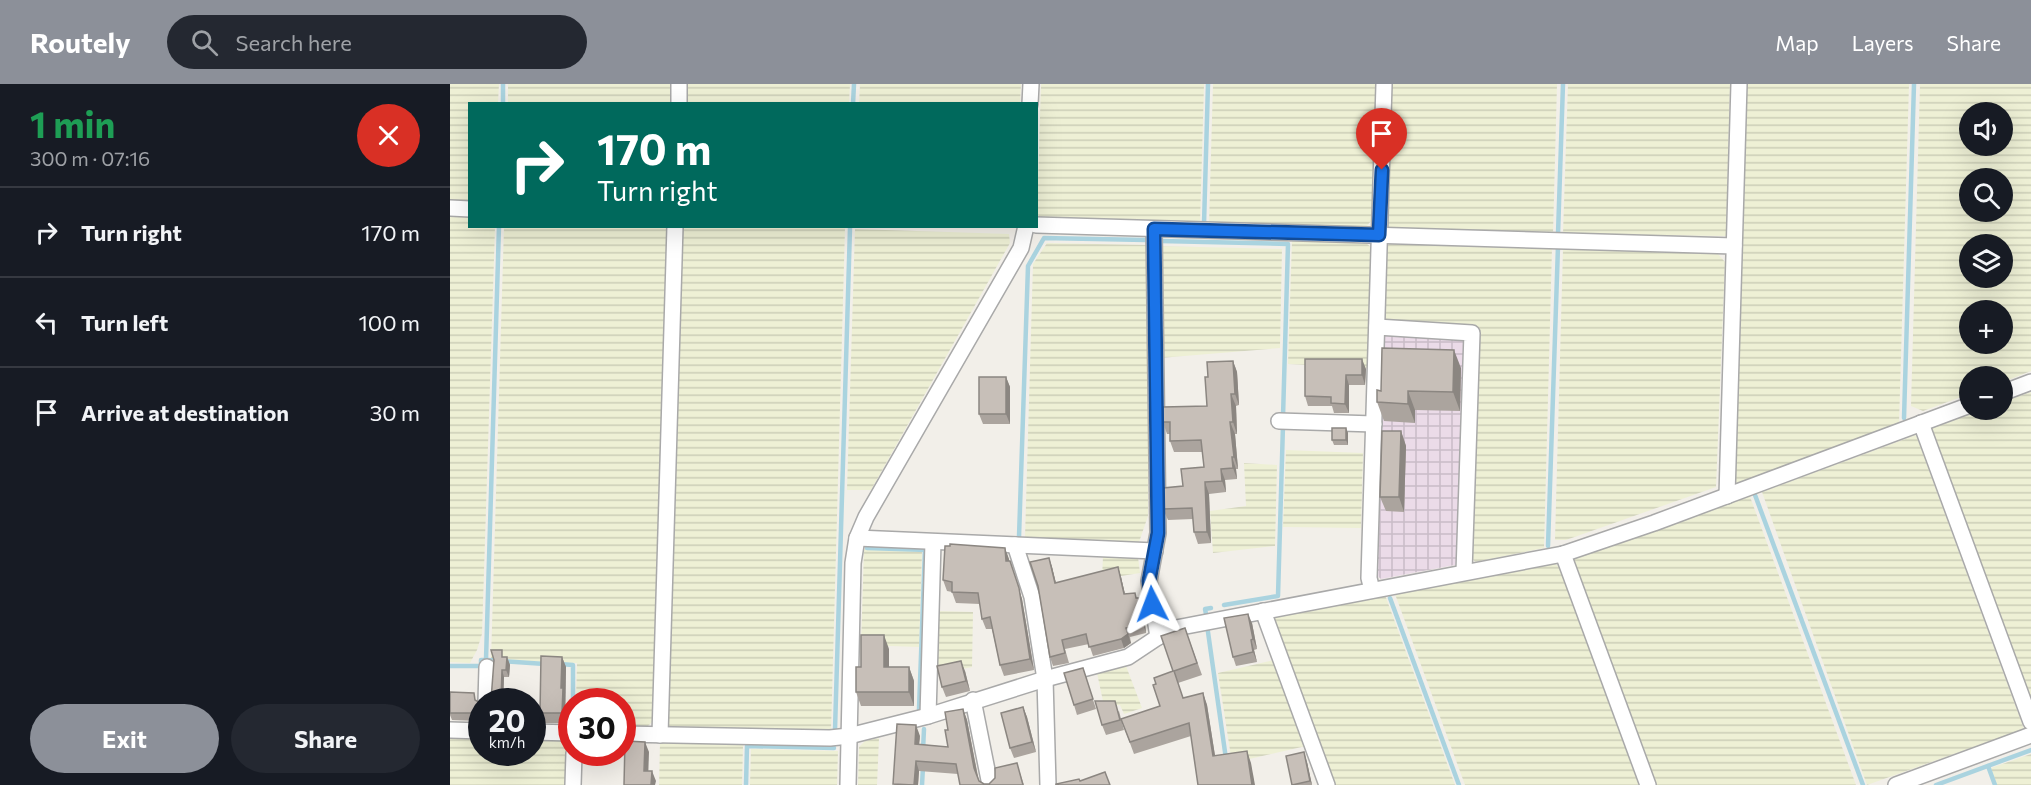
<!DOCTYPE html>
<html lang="en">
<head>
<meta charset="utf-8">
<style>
  :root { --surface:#171b24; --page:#242831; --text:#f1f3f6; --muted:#9ea1a6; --line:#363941; --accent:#8c9099 }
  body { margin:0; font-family:Commissioner,sans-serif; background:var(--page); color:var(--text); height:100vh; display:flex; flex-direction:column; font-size:22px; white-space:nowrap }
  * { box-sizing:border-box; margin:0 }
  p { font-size:20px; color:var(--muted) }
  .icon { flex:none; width:33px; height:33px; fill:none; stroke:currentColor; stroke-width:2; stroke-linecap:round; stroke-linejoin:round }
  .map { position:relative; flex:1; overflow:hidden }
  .sheet { display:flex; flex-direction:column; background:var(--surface); width:450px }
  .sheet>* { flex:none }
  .hud { position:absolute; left:18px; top:18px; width:570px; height:126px; border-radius:0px; box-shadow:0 6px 24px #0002; background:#00695c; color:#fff; overflow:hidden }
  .fabs { position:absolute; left:1509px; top:18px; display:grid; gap:12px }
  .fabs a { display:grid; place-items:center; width:54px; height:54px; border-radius:50%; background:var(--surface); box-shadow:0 6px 24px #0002; font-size:30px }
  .speed { position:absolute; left:18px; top:604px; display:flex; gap:12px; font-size:30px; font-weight:700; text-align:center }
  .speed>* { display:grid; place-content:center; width:78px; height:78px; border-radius:50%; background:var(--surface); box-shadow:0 6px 24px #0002; line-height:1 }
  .speed small { font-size:15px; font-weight:400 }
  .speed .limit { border:9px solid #d22; background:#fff; color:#111 }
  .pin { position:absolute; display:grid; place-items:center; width:51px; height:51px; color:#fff; margin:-62px -26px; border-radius:50% 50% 50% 0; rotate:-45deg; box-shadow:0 0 6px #0007 }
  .pin .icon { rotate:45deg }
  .me { position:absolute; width:66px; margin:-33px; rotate:357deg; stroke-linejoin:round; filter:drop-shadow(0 0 4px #0008) }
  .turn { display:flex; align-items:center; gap:21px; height:126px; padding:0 30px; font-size:27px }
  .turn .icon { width:78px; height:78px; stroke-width:2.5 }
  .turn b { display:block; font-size:42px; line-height:51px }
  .round { display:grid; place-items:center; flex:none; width:63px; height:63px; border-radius:32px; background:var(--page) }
  .overview { display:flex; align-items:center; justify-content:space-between; height:102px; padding:0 30px }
  h1 { font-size:36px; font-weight:700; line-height:45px; color:#1e9e55 }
  .cta { display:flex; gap:12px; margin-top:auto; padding:12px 30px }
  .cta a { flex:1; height:69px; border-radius:36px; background:var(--accent); color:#fff; font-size:24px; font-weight:700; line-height:69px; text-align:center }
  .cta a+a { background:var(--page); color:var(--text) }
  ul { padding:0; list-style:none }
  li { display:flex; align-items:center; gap:18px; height:90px; padding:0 30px; border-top:2px solid var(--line) }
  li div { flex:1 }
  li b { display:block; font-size:22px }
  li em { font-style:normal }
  header { display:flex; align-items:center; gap:36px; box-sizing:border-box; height:84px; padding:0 30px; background:var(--accent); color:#fff }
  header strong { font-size:28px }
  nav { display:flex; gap:33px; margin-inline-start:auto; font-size:21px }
  .search { width:420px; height:54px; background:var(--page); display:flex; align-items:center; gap:15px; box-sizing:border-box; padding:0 21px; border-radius:33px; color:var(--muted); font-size:22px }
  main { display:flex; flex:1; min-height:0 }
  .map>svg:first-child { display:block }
</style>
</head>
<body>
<header>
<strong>Routely</strong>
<div class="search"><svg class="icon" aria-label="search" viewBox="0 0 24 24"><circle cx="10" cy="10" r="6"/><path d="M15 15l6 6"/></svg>Search here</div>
<nav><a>Map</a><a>Layers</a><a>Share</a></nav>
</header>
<main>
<section class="sheet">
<div class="overview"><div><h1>1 min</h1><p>300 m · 07:16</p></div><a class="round" style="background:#d93025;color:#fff"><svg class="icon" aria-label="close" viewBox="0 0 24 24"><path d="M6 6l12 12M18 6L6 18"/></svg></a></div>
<ul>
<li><svg class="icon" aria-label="right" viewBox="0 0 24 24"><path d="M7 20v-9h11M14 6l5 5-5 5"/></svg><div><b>Turn right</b></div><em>170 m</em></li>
<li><svg class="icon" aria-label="left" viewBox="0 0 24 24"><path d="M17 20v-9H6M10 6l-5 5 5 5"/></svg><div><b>Turn left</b></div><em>100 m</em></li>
<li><svg class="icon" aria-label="arrive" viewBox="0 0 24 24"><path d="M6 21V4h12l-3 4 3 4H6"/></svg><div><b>Arrive at destination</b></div><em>30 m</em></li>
</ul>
<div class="cta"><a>Exit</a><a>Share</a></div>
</section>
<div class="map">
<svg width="1581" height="701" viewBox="0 0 1581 701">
  <defs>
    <pattern id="industrial-grid" width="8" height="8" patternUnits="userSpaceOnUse" patternTransform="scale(1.5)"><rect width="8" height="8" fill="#ebdbe8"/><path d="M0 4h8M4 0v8" fill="none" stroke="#c9bcc7"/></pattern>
    <pattern id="farmland-rules" width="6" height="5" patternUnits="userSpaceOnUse" patternTransform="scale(1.5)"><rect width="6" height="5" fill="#eef0d5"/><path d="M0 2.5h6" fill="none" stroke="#ccceb7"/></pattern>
  </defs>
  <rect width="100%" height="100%" fill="#f2efe9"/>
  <path fill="url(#industrial-grid)" d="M935,249l83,3 -7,218 -6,11 -74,14 -5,-4z"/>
  <g fill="url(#farmland-rules)" fill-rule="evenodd">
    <path d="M0,0h49l-1,19 -28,1 -1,98 -19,-1z"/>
    <path d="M58,0h165v19l-165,1z"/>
    <path d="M236,0h164l-1,19 -163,1z"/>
    <path d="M410,0h161l-1,19h-161z"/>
    <path d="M591,0h163l-4,140 -158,-4 -5,-6z"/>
    <path d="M763,0h164l-5,136 -8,9 -155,-5z"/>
    <path d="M941,0h166l-4,150 -158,-4 -9,-3z"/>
    <path d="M1118,0h162l-4,152 -163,-2z"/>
    <path d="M1294,0h165l-10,340 -162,59 -6,-4z"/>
    <path d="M1470,0h111v287l-28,11 -1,-6h-32l-1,18 -46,17 -12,-5zM1520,28h32v34h-32zM1520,94h32v34h-32zM1520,160h32v34h-32zM1520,226h32v34h-32z"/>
    <path d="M0,132l19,1 1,9 25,1 -13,407 -5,16 -7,13 -20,-1z"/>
    <path d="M233,142l162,2 -14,503 -161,-2 -4,-9 15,-491z"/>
    <path d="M54,143h163l3,3 -16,490 -8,8 -23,-1 -1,-25h-46l1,-39 -86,-3z"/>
    <path d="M405,145l154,5 1,9 -139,247h-24z"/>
    <path d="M842,156l74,3 6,5 -4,120 -80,-4z"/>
    <path d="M597,159l101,2v271l-9,26 -114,-4 8,-274z"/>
    <path d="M940,159l162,5 -8,300 -69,14 -6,-8 9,-227 -93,-4v-74z"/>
    <path d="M709,162l123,3 -2,99 -120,10z"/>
    <path d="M1113,165l155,5 7,8 -9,225 -150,53h-11z"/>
    <path d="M1581,308v314l-101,-277 53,-19h19l1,-8z"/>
    <path d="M1466,351l108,294 -157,56 -105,-293z"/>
    <path d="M836,366l77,3 -2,75 -78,-1z"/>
    <path d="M794,379l33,2 -2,81 -62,7 -3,-42 36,-5z"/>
    <path d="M1299,410l107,291h-199l-84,-227z"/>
    <path d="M414,465l58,2 -3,96 -58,-2z"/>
    <path d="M653,472l35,1 2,16 -38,6z"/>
    <path d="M1103,478l6,5 80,218h-174l-70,-191z"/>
    <path d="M935,511l70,190h-122l-61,-169z"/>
    <path d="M487,527l36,1 -1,55 -37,8z"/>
    <path d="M824,576l32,86 -74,17 -14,-90z"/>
    <path d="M676,582l16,42 -18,6 -4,-9 -16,1 -7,-33z"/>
    <path d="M429,654l-2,47h-19l1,-38 6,-6z"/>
    <path d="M0,655h31l1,14h50l1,-14 36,1 -1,45h-118z"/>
    <path d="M210,658l83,3 -1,40h-83z"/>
    <path d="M301,665l87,2 -1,34h-87z"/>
    <path d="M1581,670v31h-34l-6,-17z"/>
  </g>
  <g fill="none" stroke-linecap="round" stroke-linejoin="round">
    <g stroke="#aad3df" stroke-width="4.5">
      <path d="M53,20v-20"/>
      <path d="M403,20l1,-20"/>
      <path d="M754,140l4,-140"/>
      <path d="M1108,150l5,-150"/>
      <path d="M711,157l127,3 -5,173"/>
      <path d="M1454,334l10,-334"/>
      <path d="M1305,411l108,290"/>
      <path d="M569,453l9,-271 16,-28 102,2"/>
      <path d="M1098,462l10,-300"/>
      <path d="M417,464l60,2"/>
      <path d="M940,514l69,187"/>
      <path d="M774,521l54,-9 5,-171"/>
      <path d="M756,530l-1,-5 6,-1"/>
      <path d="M757,541l19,134"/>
      <path d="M38,576l57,4"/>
      <path d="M110,580l13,1v37"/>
      <path d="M0,582h31v-6h5l13,-434"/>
      <path d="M469,625l6,-160"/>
      <path d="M385,646l15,-502"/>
      <path d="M473,666l1,-21"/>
      <path d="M1538,682l7,19"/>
      <path d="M296,701l1,-39 87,2"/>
      <path d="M472,701l1,-18"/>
      <path d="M1486,701l95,-35"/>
    </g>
    <defs>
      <g id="minor">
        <path d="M229,20v-20"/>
        <path d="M580,20l1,-20"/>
        <path d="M0,124l20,1"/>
        <path d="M586,141l698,21"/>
        <path d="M704,145l4,304 -9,48 9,56"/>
        <path d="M927,243l95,6 -8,239"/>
        <path d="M1552,309l29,-11"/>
        <path d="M829,337l95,3"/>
        <path d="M1471,339l110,299"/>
        <path d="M1277,412l12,-412"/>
        <path d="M407,454l298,13"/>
        <path d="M565,461l17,52 13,82 3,106"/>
        <path d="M1113,470l85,231"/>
        <path d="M922,506l-3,-12 15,-494"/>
        <path d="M813,527l64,174"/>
        <path d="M523,616l17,85"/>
        <path d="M36,618l1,-35"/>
        <path d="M478,632l5,-174"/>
        <path d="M0,646l32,1"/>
        <path d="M82,648l40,1"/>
        <path d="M172,650l208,4 19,-2 79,-20 117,-37 83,-22 30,-20 18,-9 387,-74 91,-31 316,-118"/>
        <path d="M210,651l15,-509"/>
        <path d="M123,701l1,-32"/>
        <path d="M398,701l5,-222 4,-25 9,-21 155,-269 5,-22"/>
        <path d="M1446,701l135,-50"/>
      </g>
    </defs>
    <use href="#minor" stroke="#a9a9a9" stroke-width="18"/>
    <use href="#minor" stroke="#fff" stroke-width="15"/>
  </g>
  <g fill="#aba49e">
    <path d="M855,275l61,10 -1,16h-16v28h-15l-2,-7h-24l-3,-10z"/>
    <path d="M783,277l4,11 2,33 -3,1 1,28h-2l3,35h-2l1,10 -12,1 1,12 -17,2 2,49 -13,1 -4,-12 -1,-13 -25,1 -5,-11 20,-23 21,-19 -2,-15h-28l-4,-11v-7h-3l-4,-12 44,-16 1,-29z"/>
    <path d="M1011,284l-1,43 -45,-1v13l-31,-2 -7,-19 4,-11z"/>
    <path d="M556,293l4,10v37h-27l-4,-10z"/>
    <path d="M896,344l2,5v12h-14l-2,-5z"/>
    <path d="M951,347l5,15 -2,66 -18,-1 -6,-14z"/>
    <path d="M555,464l17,51 12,71 -30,6 -4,-11 -8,-36h-6l-4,-10 -2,-15 -24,-1 -4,-11 -5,-1 -4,-11z"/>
    <path d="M599,474l3,9 4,16 62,-16 3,10 4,17 12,4 6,9 3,26 -16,4 1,6 -7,5 -31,8 -4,-12 -24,5 4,14 -16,3 -3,-9z"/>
    <path d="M802,539l5,26 -3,1 3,12 -21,4 -3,-9z"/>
    <path d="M735,544l17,47 -24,8 5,15 20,-5 4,12 8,51 36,7 -53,22 -7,-49 -57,18 -13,-35 39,-13 -4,-22 17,-13z"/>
    <path d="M439,565v18h20l5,14v25h-53l-5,-14 5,-25z"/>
    <path d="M55,573h2l3,8 -1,12h-5l-1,25 -12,-2z"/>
    <path d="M112,573l4,10 -1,56h-21l-4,-10z"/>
    <path d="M633,584l13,41 -19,6 -3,-10z"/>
    <path d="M515,587l5,20 -24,6 -4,-10z"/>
    <path d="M0,608l26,9 6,3v17l-30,-1 -2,-5z"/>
    <path d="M573,623l4,10 9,35 -22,6 -4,-10z"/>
    <path d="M513,625l4,11 12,61 5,3h5l31,-11 4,12h-64l-2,-11 -39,-3 -1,14h-24l26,-49 -1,8 29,3v-17z"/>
    <path d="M669,627l5,19 -18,5 -4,-10z"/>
    <path d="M857,678l5,23h-20z"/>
  </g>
  <g fill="#8b8681">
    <path d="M1004,266l7,18 -1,43 -7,-19z"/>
    <path d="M912,275l4,10 -1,16 -3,-10z"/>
    <path d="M783,277l4,11 2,33 -4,-11z"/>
    <path d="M896,291l3,10v28l-4,-9z"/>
    <path d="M556,293l4,10v37l-4,-10z"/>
    <path d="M958,307l7,19v13l-7,-19z"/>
    <path d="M781,310l5,12 1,28 -4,-12z"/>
    <path d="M780,338l5,12 3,35 -4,-12z"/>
    <path d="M896,344l2,5v12l-2,-5z"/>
    <path d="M951,347l5,15 -2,66 -5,-15z"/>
    <path d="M782,373l4,12 1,10 -4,-11z"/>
    <path d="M771,385l4,11 1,12 -4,-11z"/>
    <path d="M755,398l4,12 2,49 -4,-11z"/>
    <path d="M555,464l4,11 1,13 -4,-11z"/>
    <path d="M599,474l3,9 6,25 -3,-9z"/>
    <path d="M560,477l12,38 12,71 -4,-11z"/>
    <path d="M668,483l3,10 6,26 -3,-9z"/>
    <path d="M689,514l4,9 3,26 -3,-9z"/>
    <path d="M798,530l4,9 5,26 -4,-10z"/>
    <path d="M676,544l5,15 -7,5 -3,-9z"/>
    <path d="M434,551l5,14v32l-5,-14z"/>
    <path d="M801,556l3,10 3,12 -4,-10z"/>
    <path d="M57,573l3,8 -1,12 -3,-7z"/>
    <path d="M112,573l4,10 -1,56 -3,-10 -1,-25z"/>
    <path d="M511,577l4,10 5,20 -4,-10z"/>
    <path d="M459,583l5,14v25l-5,-14z"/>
    <path d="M52,586l2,7 -1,25h-2z"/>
    <path d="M753,609l4,12 10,63 -4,-12z"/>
    <path d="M573,623l4,10 9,35 -4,-10z"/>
    <path d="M513,625l4,11 11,58 -4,-10z"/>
    <path d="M466,641l4,11 -2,18 -3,-10z"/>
    <path d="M195,658l4,10 -1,29 -4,-10z"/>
    <path d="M797,667l4,12 4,22h-3z"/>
    <path d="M854,668l3,10 5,23 -2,-4z"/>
    <path d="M466,677l3,10 -1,14h-4z"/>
    <path d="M202,687l4,10 -1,4h-4z"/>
  </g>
  <g fill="#c7bfb8" stroke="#8b8681" stroke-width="1.5">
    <path d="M932,264l72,2 -1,42 -45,-1v13l-31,-2v-12l4,1z"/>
    <path d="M855,275h57v16h-16l-1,29 -14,-1v-6l-26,-1z"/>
    <path d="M783,277l2,33h-4l2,28h-3l4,35h-2l1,11 -12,1 1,12 -17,1 2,50h-13l-2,-24 -29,1v-21l20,-2 -2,-17 23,-2 -3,-27 -31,1v-19h-7v-15l44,-1 -2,-29h3l-1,-15z"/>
    <rect x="529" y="293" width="27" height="37"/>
    <rect x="882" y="344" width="14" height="12"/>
    <path d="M932,347h19l-2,66h-19z"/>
    <path d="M500,460l55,4 1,13h4l9,27 11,71 -30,6 -10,-48 -8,2 -4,-26 -26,-1v-10l-9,-2 2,-34h5z"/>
    <path d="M599,474l6,25 63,-16 6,27 11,-1 1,5h3l4,26 -17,4 2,6 -7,5 -32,8 -3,-13 -24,6 3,13 -15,4 -12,-71 -8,-24z"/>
    <path d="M798,530l5,25 -2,1 2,12 -20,5 -9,-39z"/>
    <path d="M735,544l12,35 -23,8 9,27 20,-5 10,63 34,-5 5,34h-54l-9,-62 -59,19 -9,-23 39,-13 -7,-21 3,-1 -2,-6 19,-7 -12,-35z"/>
    <path d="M411,551h23v32h25v25h-53v-25h5z"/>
    <path d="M41,566h11v7h5l-1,13h-4l-1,31 2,1h-15l3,-2 3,-40z"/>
    <path d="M91,572l21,1 -1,31h2l-1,25h-22z"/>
    <path d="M511,577l5,20 -24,6 -5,-21z"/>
    <path d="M633,584l10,31 -19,6 -10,-32z"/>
    <path d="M0,608l24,1 1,7 7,4v9h-32z"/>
    <path d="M645,617h20l5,19 -18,5z"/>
    <path d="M573,623l9,35 -22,6 -9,-35z"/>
    <path d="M513,625l11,59 5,13 5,3h5l6,-6v-10l22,-5 6,22h-63l-4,-21 -40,-3 -2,24 -21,-1 4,-60 19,1 -1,19 33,3 -3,-17h3l-3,-18z"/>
    <path d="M175,657l20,1 -1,29h8l-1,14h-27z"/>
    <path d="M854,668l6,29 -18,4 -6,-29z"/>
    <path d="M655,688l5,13h-54v-1l23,-5 1,2z"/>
  </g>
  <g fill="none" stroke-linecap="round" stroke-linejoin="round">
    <defs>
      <path id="route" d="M702,520l-3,-23 9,-48 -4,-304 225,6 3,-65"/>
    </defs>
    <use href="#route" stroke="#114b97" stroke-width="15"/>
    <use href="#route" stroke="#1a73e8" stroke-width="10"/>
  </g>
</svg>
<div class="fabs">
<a><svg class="icon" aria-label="sound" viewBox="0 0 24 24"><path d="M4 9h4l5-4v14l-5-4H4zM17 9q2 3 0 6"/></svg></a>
<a><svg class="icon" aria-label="search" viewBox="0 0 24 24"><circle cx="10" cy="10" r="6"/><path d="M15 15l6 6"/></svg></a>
<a><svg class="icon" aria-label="layers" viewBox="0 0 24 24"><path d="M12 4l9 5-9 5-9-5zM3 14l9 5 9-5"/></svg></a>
<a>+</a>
<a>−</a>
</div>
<div class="speed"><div>20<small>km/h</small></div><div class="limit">30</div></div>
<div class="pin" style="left:932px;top:86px;background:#d93025"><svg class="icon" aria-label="arrive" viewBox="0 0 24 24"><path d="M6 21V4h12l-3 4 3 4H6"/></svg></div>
<svg class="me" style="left:702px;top:520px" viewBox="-20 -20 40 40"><path d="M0-17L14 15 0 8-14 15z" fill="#1a73e8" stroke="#fff" stroke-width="4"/></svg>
<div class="hud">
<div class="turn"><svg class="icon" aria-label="right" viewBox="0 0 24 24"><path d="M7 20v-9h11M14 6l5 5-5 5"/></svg><div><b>170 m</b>Turn right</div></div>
</div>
</div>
</main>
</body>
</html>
